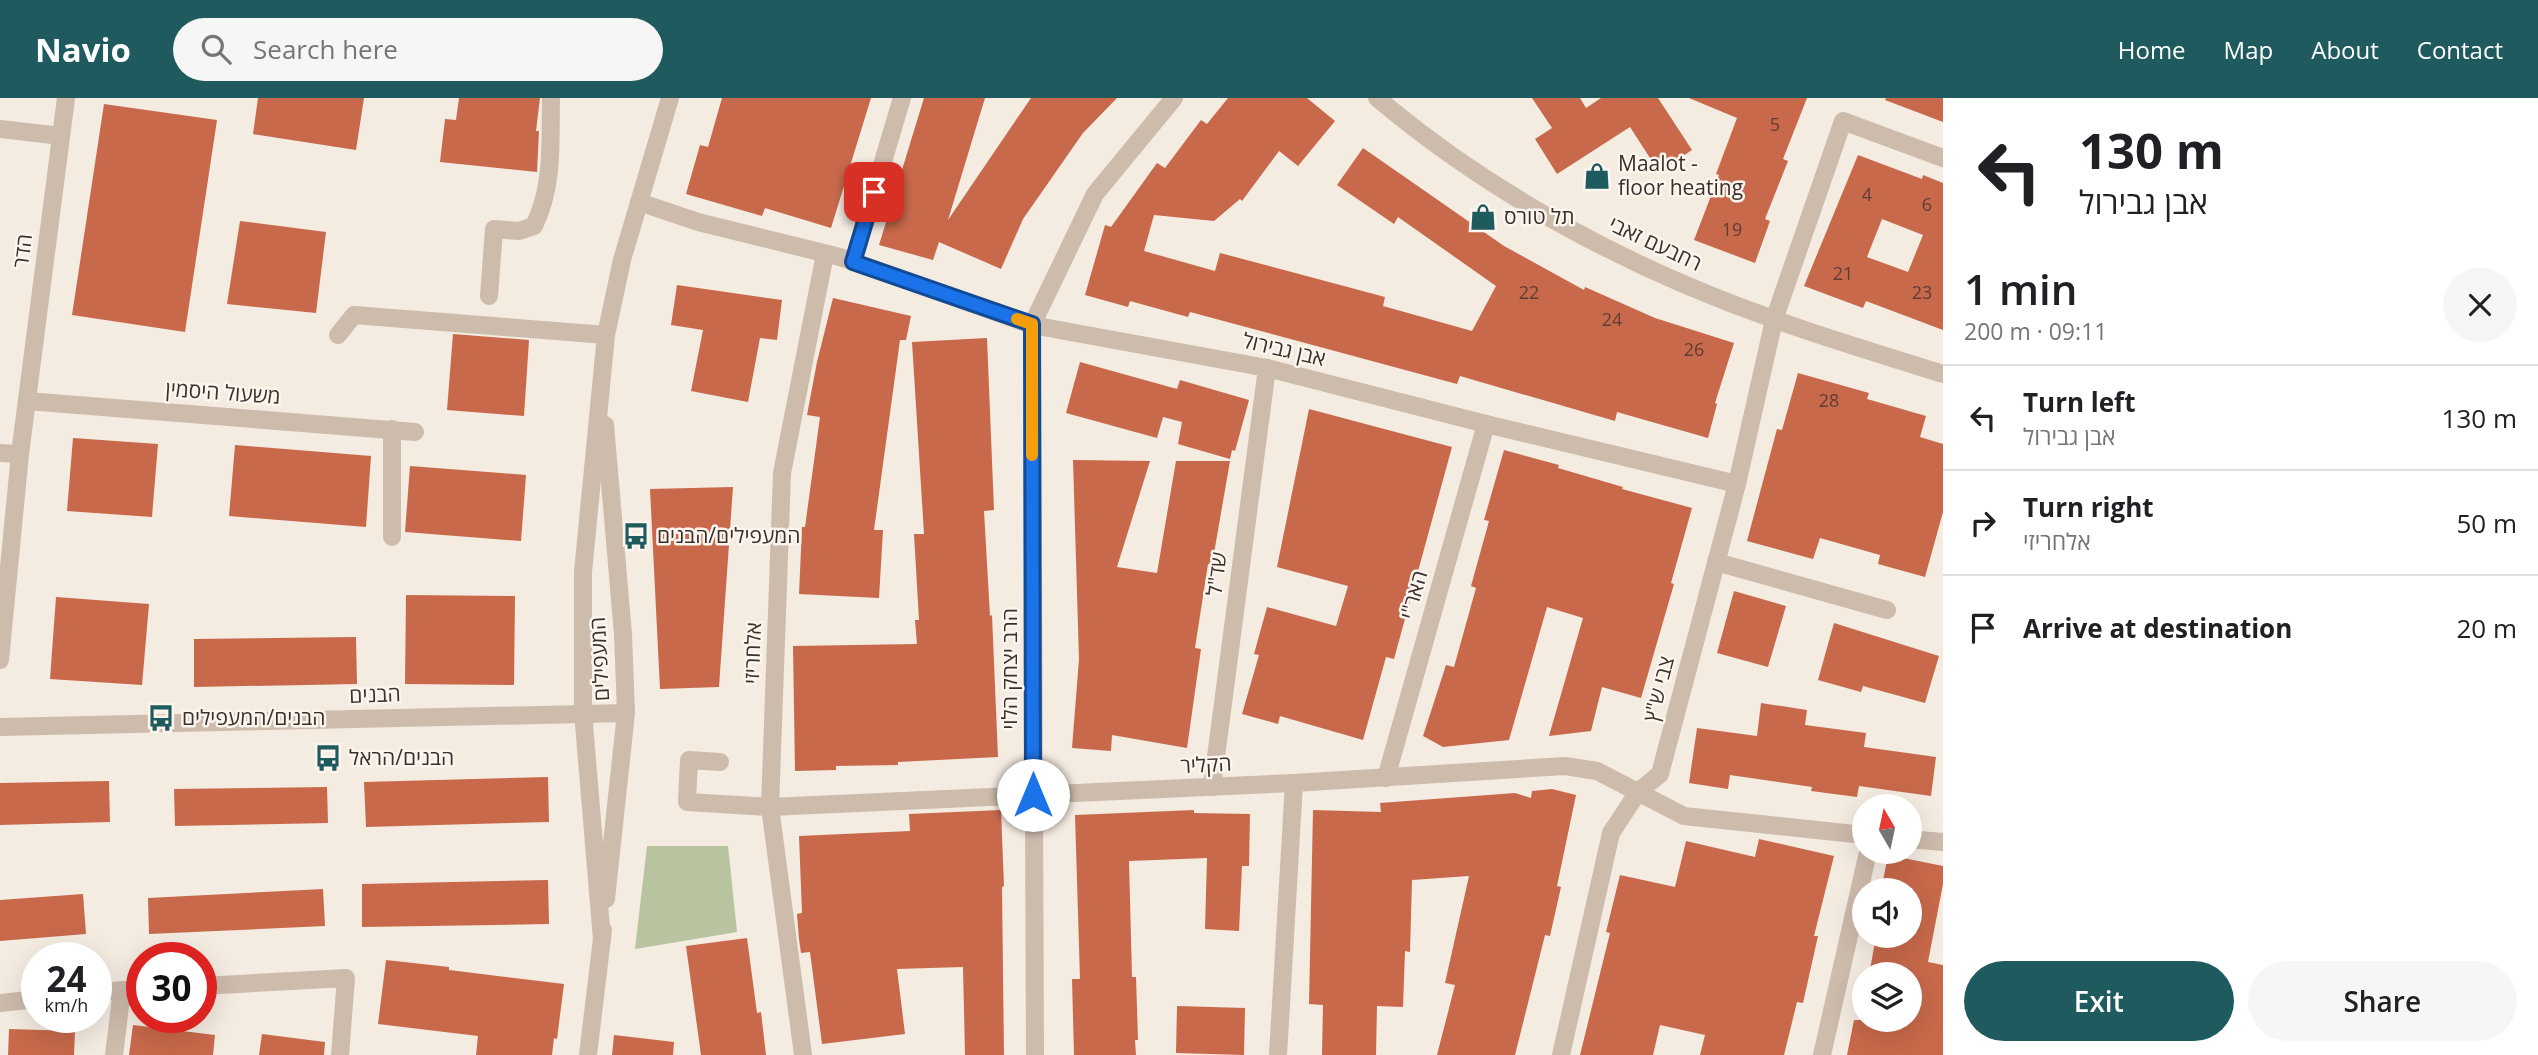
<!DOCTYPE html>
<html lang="en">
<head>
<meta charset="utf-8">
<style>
  :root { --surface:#fff; --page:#f6f6f6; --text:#202124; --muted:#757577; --line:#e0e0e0; --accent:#1f5a5e }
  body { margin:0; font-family:"Open Sans","Noto Sans Hebrew",sans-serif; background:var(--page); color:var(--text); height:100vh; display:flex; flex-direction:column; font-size:26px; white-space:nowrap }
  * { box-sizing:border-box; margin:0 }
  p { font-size:23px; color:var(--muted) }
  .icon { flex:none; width:38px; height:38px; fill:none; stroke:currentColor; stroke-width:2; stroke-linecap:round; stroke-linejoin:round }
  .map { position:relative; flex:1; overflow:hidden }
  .details { display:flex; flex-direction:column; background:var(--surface); width:595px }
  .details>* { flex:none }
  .hud { background:#fff; color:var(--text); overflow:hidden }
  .needle { width:46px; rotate:351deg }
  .fabs { position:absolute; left:1852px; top:696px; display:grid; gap:14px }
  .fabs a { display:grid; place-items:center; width:70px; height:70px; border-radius:50%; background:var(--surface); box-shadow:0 7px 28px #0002; font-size:35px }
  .speed { position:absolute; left:21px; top:844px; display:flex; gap:14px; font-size:35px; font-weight:700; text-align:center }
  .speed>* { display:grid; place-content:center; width:91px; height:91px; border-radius:50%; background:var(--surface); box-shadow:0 7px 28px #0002; line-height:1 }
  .speed small { font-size:18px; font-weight:400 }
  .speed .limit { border:10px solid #d22; background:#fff; color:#111 }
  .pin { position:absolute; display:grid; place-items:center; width:60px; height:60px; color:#fff; margin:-30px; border-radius:14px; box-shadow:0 4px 10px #0006 }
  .me { position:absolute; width:77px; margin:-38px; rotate:0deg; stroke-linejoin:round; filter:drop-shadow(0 0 5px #0008) }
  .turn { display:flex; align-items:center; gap:24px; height:147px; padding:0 21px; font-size:32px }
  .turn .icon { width:91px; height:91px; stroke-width:2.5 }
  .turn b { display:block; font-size:49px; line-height:60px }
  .round { display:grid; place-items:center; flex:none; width:74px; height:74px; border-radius:37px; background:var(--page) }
  .head { display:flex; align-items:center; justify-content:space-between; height:119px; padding:0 21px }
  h1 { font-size:42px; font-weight:600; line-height:52px }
  .primary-button { display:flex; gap:14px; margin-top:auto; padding:14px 21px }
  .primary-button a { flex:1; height:80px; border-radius:42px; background:var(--accent); color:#fff; font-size:28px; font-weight:600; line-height:80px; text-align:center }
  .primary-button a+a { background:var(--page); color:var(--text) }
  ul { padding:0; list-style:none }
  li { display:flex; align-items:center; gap:21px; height:105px; padding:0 21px; border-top:2px solid var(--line) }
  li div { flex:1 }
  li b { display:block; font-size:26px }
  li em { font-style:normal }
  header { display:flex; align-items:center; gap:42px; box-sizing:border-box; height:98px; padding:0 35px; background:var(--accent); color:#fff }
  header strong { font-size:33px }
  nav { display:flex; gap:38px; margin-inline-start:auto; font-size:24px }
  .search { width:490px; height:63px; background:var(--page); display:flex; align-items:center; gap:18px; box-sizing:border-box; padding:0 24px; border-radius:38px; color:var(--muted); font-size:26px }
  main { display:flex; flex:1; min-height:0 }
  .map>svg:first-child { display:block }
</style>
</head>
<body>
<header>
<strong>Navio</strong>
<div class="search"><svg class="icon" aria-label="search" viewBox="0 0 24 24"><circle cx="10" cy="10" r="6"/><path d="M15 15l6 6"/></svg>Search here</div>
<nav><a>Home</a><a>Map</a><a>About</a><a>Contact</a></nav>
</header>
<main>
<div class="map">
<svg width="1943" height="957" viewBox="0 0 1943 957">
  <rect width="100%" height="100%" fill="#f4ebe1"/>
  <path fill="#b8c4a0" d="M647,748h81l9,86 -102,17z"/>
  <g fill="#c8694b" fill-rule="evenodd">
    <path d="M258,0h106l-8,52 -103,-16z"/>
    <path d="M459,0h81l-4,33h3l-2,41 -97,-10 5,-43 11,1z"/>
    <path d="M722,0h149l-40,130 -66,-20 -3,8 -76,-22 14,-49 8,2z"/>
    <path d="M924,0h61l-37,122 83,-122h86l-34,35 -60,86 -22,50 -62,-27 -6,18 -54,-15z"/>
    <path d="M1228,0h79l28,23 -37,45 -19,-15 -37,50 -2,-2 -26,22 -60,-6 -10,36 71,20 5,-18 165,44 -2,9 89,25 24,-45 -98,-69 -4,7 -57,-39 26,-37 141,98 80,44 1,-3 70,31 79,25 -19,60 2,1 -9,34 -91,-26 -2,9 -155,-45 -3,8 -267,-72 -2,5 -58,-16 -2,6 -43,-12 20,-70 6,2 46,-64 8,5 36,-48 6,4z"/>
    <path d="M1532,0h48l6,10 15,-10h57l34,52 -33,22 -29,-45 -73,47 -22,-35 17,-11z"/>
    <path d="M1689,0h118l-24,61 5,2 -23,58 5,2 -15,42 -61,-23 25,-65 -3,-1 21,-56z"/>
    <path d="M1886,0h57v24l-58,-22z"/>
    <path d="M104,6l113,16 -32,212 -113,-17z"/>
    <path d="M1858,57l64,24 1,-4 20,8v147l-77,-29 -3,7 -59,-22zM1882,121l41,16 -15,37 -41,-15z"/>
    <path d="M240,123l86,11 -10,81 -89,-9z"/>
    <path d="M677,187l105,15 -5,40 -17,-2 -12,64 -57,-11 12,-61 -32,-5z"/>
    <path d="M833,200l78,18 -5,24h-6l-26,190h9l-4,68 -80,-4 3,-67h3l15,-110 -13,-2 10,-53z"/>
    <path d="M453,236l76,6 -5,76 -77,-6z"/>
    <path d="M987,240l7,172 -10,1 6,105 2,-1 6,142 -100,5v3l-62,1v4l-41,1 -2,-125 124,-2 -2,-24h4l-5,-86h10l-12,-192z"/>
    <path d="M1080,264l97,27 3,-9 69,20 -14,51 -3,-1 -2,9 -52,-15 4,-22 -19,-5 -6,21 -91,-25z"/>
    <path d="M1798,275l71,20 -2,6 59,17 -6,21 23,7v68l-18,65 -47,-13 2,-9 -60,-17 -7,21 -66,-18 30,-112 5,1z"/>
    <path d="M1309,311l143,38 -58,212 -8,-2 -23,83 -83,-24 -2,8 -36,-10 17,-59 -5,-1 13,-47 69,19 12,-40 -71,-19z"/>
    <path d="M73,340l85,6 -6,73 -85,-6z"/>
    <path d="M235,347l136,11 -5,71 -137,-11z"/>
    <path d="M1504,352l55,15 -1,3 65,19 -1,2 70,19 -21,75 3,1 -33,114 -39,-11 -11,44 -42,5 34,-118 -36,-11 -38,133 -66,7 -20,-11 23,-71 8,2 22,-79 -5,-2 18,-65 -5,-1z"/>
    <path d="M1073,362l77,1 -33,106 40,6 19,-112h54l-18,104 -4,-1 -13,84 6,1 -14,99 -75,-13 -1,16 -39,-3 7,-89z"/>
    <path d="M410,368l116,9 -5,66 -116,-9z"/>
    <path d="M733,389l-14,200 -59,2 -10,-200z"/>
    <path d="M1734,493l52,15 -18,61 -51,-14z"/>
    <path d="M406,497l109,1 -1,89 -109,-1z"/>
    <path d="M56,499l93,7 -7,81 -92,-6z"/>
    <path d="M1834,525l105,33 -14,47 -62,-17 -2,6 -43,-12z"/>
    <path d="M356,539l1,47 -163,3v-48z"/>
    <path d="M1761,605l46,7 -2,15 61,8 -2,14 72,10 -5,39 -72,-10 -2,11 -46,-6 1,-4 -82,-12 -2,14 -39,-6 8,-55 60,8z"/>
    <path d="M548,679l1,45 -183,5 -2,-45z"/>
    <path d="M109,683l1,41 -110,3v-42z"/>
    <path d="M327,689l1,36 -153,3 -1,-37z"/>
    <path d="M1552,691l24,6 -19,91 4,1 -11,49 -5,-1 -30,120h-78l18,-70 -10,-2 24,-107 -57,4 -2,72 -5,-1 -2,56 -26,-1 -1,49h-54l1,-50 -14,-1 4,-194 68,2 -1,-9 135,-10 16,5 1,-7z"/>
    <path d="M1001,712l3,76 -2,1 2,168h-39l-2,-88 -66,2 8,65 -83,10 -12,-92 -9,1 -2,-14 -2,-25 5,-1 -3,-77 111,-5 -1,-17z"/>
    <path d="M1194,712v3l56,1 -1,52h-7l-3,65 -34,-2 2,-71 -78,3 3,116h4l2,63h-3l1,15h-62l-2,-76h8l-5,-164z"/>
    <path d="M1759,741l75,17 -20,80h4l-15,67 -6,-1 -13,53h-84l5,-20 -45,-10 -7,30h-73l30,-122 -4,-1 14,-57 55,12 11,-46 69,16z"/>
    <path d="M1888,757l55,11v18l-15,78 15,3v90h-96l7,-35h55v-45h-40l7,-39h33v-45h-28z"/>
    <path d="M548,782l1,44 -187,3v-43z"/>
    <path d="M323,791l2,37 -176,8 -1,-36z"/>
    <path d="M83,796l3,40 -86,7v-41z"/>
    <path d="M747,840l10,75 4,-1 5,43h-65l-15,-109z"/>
    <path d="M386,862l63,7v3l115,14 -7,55 -3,-1 -2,17h-76l2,-19 -100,-12z"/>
    <path d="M1177,908l68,2 -1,47 -68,-2z"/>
    <path d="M133,927l82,10 -2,20h-84z"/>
    <path d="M9,931l66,2 -1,24h-66z"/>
    <path d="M262,936l63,8 -1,13h-65z"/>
    <path d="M614,937l60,7 -1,13h-61z"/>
  </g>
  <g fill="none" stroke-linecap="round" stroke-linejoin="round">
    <g stroke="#cdbbac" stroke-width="18">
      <path d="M1377,0c116,98 256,172 399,222 55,20 111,36 167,54"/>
      <path d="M0,31l61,7"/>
      <path d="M639,104l59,20 142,35 192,68 235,43 219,56 251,60"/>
      <path d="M853,164l49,-164"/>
      <path d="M489,198l5,-67 25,2 15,-5c20,-41 16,-84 17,-128"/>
      <path d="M338,237l16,-20 252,20"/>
      <path d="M27,303l388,31"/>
      <path d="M605,327l18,209 3,79 -20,186"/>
      <path d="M0,355l20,1"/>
      <path d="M392,439v-108"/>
      <path d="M1716,464l171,48"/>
      <path d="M0,562l20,-206 46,-356"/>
      <path d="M0,629l626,-14"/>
      <path d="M720,664l-31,-2 -2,42 83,5 524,-24 271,-17 32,5 87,45 180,19"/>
      <path d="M1386,680l100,-354"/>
      <path d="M1212,689l55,-419"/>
      <path d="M1909,741l34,3"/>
      <path d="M602,842l-19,-228v-140l23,-237 16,-75 48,-162"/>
      <path d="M201,888l145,-8 -6,77"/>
      <path d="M96,894l46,-3"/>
      <path d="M0,905l37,-4"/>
      <path d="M114,957l8,-65"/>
      <path d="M588,957l15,-125"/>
      <path d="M803,957l-33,-248 12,-334 43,-219"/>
      <path d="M1035,957l-3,-730 63,-131 79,-96"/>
      <path d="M1278,957l16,-272"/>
      <path d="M1561,957l50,-222 27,-41 22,-18 77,-290 37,-164 69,-199 100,37"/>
      <path d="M1822,957l46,-203"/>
    </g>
  </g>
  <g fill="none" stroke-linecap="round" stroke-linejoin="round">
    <defs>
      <path id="route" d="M874,94l-21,70 179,62 1,471"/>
    </defs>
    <use href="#route" stroke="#114b97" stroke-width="18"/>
    <use href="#route" stroke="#1a73e8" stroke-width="12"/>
    <path stroke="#f59e0b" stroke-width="12" d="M1017,221l15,5v131"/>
  </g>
  <defs>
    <symbol id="shop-bare" viewBox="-9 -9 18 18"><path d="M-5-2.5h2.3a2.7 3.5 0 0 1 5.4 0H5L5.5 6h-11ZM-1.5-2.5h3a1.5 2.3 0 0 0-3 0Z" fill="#1f5a5e" stroke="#fbf5ee" stroke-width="2.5" paint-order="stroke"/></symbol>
    <symbol id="bus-bare" viewBox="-9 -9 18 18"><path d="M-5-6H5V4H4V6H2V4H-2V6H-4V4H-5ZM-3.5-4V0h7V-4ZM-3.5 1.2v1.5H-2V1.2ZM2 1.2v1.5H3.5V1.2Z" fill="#1f5a5e" stroke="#fbf5ee" stroke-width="2.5" paint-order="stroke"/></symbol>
  </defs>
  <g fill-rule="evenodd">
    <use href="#shop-bare" x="1578" y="59" width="38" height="38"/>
    <use href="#shop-bare" x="1464" y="100" width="38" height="38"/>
    <use href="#bus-bare" x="617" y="419" width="38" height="38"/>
    <use href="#bus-bare" x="142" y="601" width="38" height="38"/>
    <use href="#bus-bare" x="309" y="641" width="38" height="38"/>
  </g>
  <g text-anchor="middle" stroke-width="5" stroke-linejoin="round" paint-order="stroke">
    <g font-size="18" fill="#5e3e33">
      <text x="1775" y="33">5</text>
      <text x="1867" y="103">4</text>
      <text x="1927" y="113">6</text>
      <text x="1732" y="138">19</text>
      <text x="1843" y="182">21</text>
      <text x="1529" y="201">22</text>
      <text x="1922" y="201">23</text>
      <text x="1612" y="228">24</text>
      <text x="1694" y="258">26</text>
      <text x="1829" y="309">28</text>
    </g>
    <g font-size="21" fill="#3b302b" stroke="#fbf5ee" text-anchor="start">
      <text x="1618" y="73">Maalot -<tspan x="1618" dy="24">floor heating</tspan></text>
      <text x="1504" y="126">תל טורס</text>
      <text x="657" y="445">המעפילים/הבנים</text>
      <text x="182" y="627">הבנים/המעפילים</text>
      <text x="349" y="667">הבנים/הראל</text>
    </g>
    <g font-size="21" fill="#3b302b" stroke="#fbf5ee">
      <text transform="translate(1655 146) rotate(25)" y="7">רחבעם זאבי</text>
      <text transform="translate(23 153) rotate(-83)" y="7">הדר</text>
      <text transform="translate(1284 252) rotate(13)" y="7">אבן גבירול</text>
      <text transform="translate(223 295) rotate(4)" y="7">משעול היסמין</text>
      <text transform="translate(1217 476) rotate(-83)" y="7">שד"ל</text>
      <text transform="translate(1414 497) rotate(-74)" y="7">האר"י</text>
      <text transform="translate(753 555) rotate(-88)" y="7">אלחריזי</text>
      <text transform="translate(600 561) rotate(-93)" y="7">המעפילים</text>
      <text transform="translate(1010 571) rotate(-90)" y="7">הרב יצחק הלוי</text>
      <text transform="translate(1659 591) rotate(-75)" y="7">צבי ש"ץ</text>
      <text transform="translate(375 597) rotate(-2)" y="7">הבנים</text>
      <text transform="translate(1206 667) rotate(-3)" y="7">הקליר</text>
    </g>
  </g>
</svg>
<div class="fabs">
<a><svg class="needle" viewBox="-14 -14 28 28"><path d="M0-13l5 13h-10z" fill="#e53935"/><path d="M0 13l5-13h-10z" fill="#757577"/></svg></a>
<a><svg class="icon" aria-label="sound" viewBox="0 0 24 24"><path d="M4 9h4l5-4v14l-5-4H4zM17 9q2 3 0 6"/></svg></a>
<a><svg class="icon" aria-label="layers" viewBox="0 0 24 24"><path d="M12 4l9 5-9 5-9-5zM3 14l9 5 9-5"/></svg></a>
</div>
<div class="speed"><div>24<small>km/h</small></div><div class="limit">30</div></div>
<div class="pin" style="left:874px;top:94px;background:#d93025"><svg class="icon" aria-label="arrive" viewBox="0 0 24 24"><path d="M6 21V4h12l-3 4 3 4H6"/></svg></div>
<svg class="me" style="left:1033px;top:697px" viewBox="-20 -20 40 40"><circle r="19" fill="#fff"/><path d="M0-13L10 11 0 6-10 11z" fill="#1a73e8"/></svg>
</div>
<section class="details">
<div class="hud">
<div class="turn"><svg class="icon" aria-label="left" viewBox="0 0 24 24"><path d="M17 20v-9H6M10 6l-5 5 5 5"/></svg><div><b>130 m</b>אבן גבירול</div></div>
</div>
<div class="head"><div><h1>1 min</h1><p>200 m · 09:11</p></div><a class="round"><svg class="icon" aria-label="close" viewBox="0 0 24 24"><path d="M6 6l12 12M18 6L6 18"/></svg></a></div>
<ul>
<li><svg class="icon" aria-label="left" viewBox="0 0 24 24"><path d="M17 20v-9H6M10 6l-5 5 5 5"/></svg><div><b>Turn left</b><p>אבן גבירול</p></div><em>130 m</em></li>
<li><svg class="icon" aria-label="right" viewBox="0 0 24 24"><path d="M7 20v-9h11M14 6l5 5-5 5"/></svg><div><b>Turn right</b><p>אלחריזי</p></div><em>50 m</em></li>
<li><svg class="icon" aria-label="arrive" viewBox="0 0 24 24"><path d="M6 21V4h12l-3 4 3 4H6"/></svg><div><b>Arrive at destination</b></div><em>20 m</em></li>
</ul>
<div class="primary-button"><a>Exit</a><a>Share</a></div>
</section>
</main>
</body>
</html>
